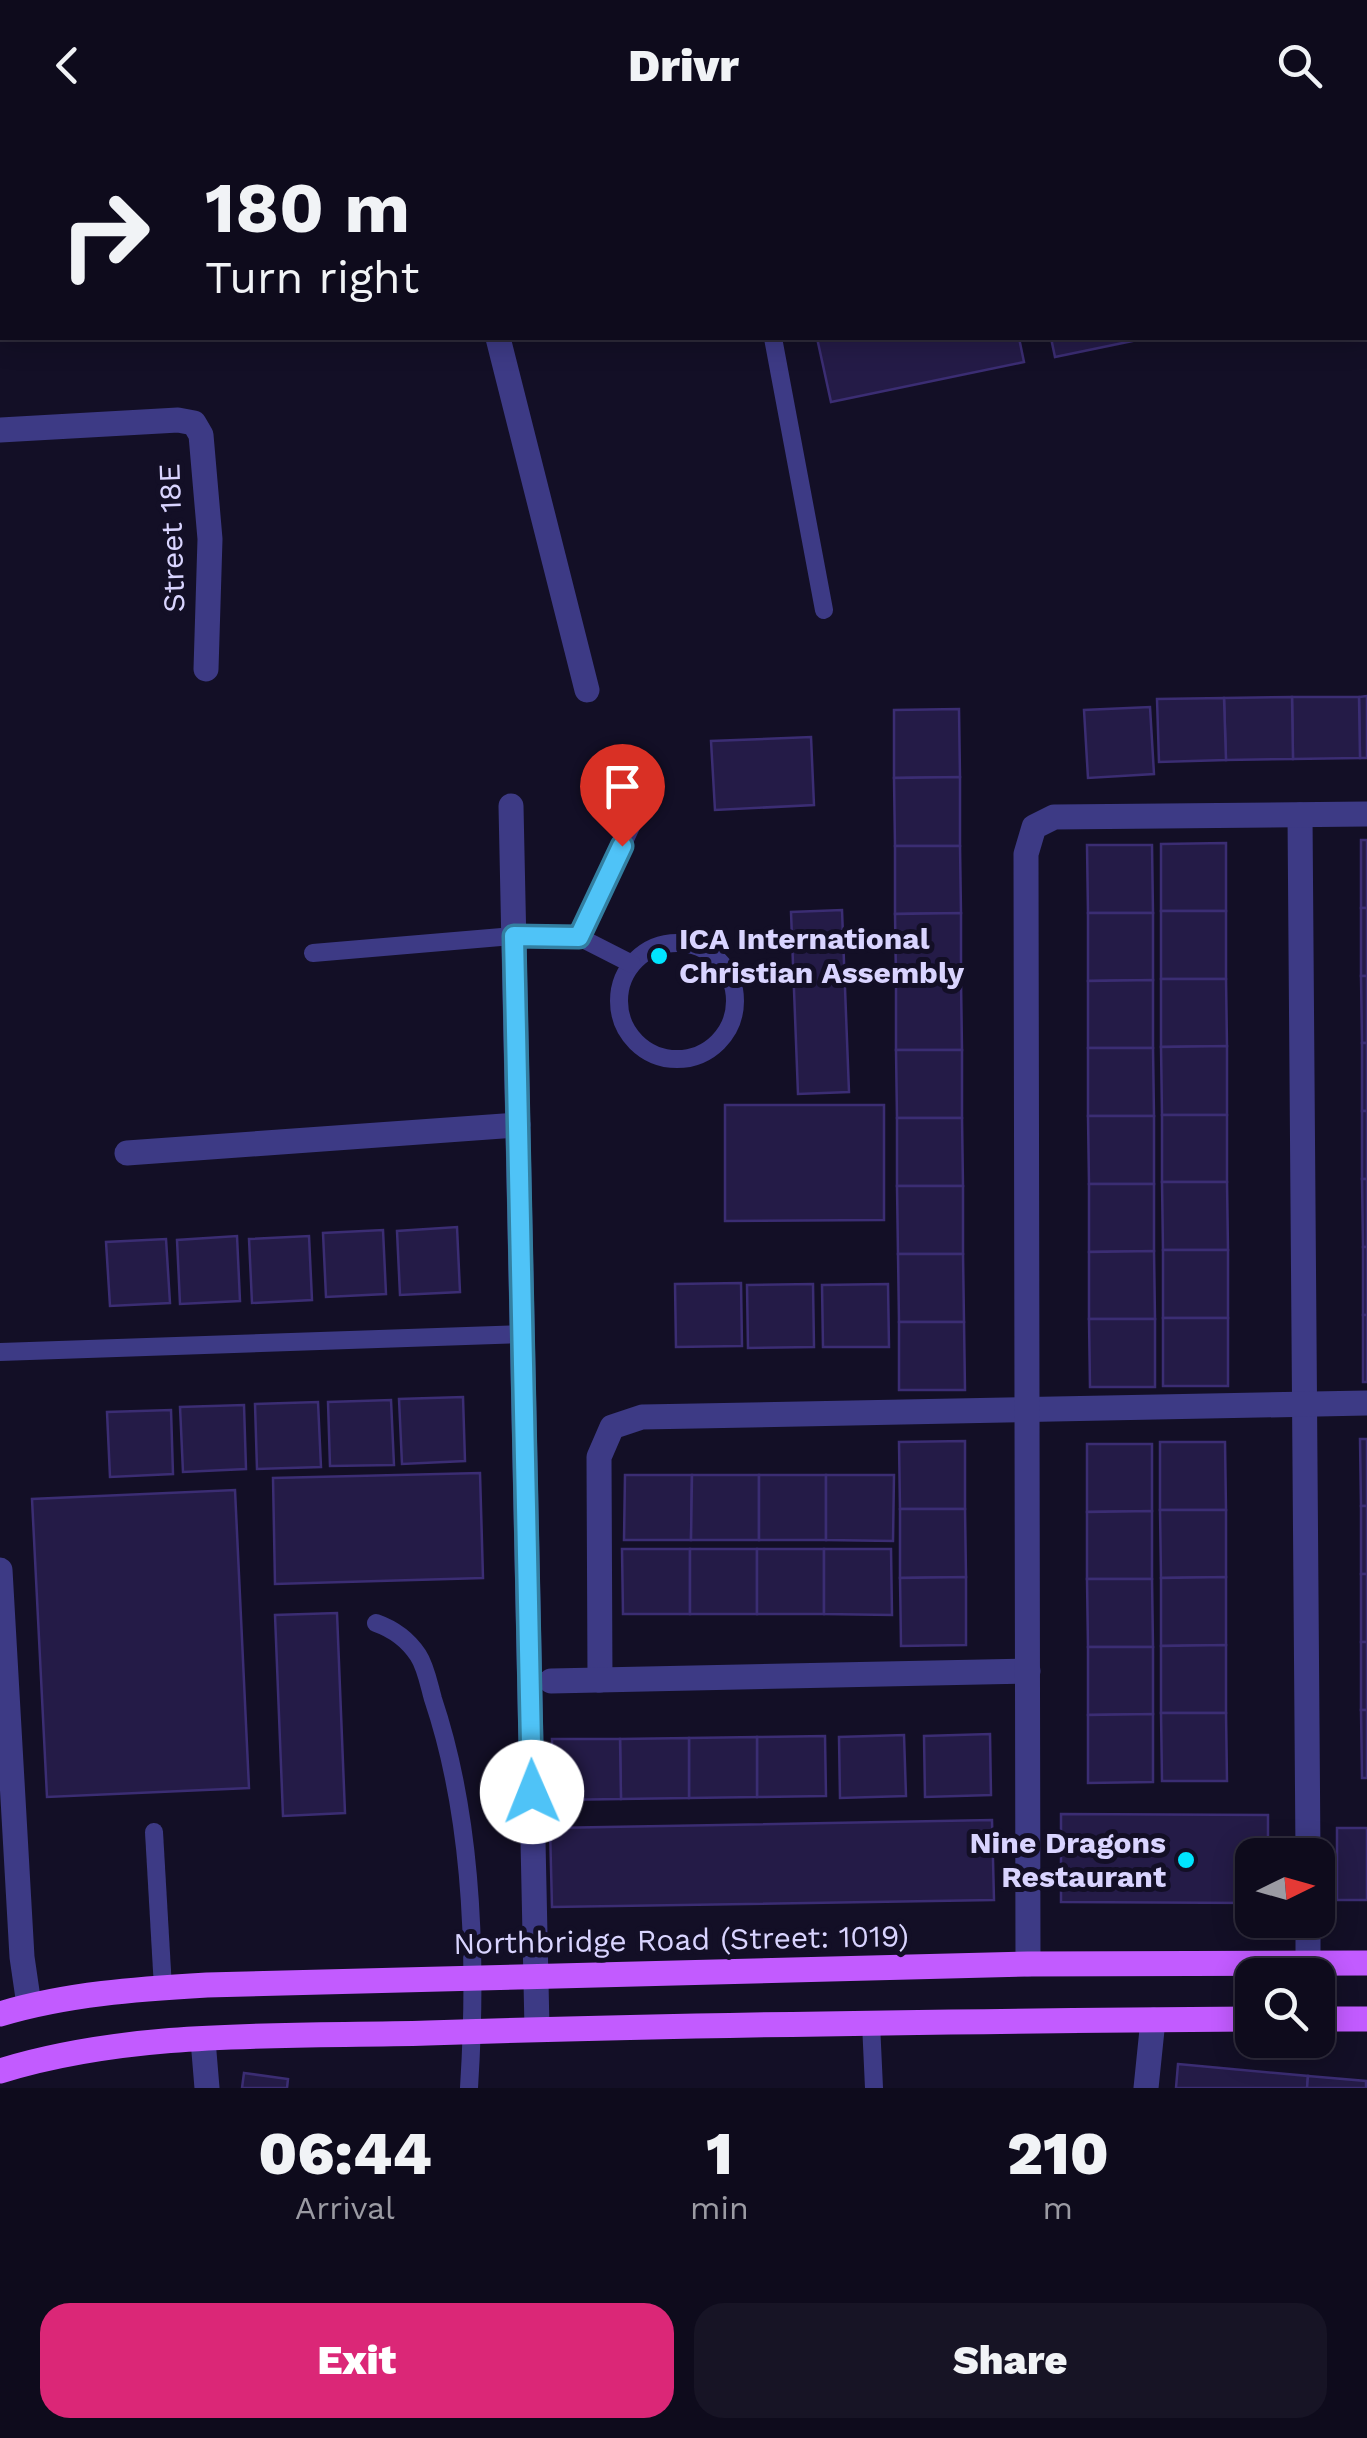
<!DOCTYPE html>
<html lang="en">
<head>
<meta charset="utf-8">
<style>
  :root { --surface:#0e0b1c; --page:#171425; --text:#f1f3f6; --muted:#9b9ba3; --line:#2e2b3b; --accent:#db2777 }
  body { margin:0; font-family:"Work Sans",sans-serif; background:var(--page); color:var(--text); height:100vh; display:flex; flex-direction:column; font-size:38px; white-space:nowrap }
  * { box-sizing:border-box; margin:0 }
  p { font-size:32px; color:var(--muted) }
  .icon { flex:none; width:55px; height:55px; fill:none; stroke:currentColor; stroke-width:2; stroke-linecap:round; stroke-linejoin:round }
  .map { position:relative; height:1958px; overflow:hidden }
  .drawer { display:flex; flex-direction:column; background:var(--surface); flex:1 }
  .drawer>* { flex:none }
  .top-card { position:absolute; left:0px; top:0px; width:1368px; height:210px; box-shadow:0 5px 25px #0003,0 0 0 2px var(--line); background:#0e0b1c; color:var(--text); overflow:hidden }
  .needle { width:65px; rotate:85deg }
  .fabs { position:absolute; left:1235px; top:1708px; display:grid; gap:20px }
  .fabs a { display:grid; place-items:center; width:100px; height:100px; border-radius:20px; background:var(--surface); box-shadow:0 5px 25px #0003,0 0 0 2px var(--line); font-size:50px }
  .pin { position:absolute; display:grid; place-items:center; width:85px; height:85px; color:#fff; margin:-102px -42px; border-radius:50% 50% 50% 0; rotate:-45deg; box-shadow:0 0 10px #0007 }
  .pin .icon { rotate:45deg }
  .me { position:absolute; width:110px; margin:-55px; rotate:359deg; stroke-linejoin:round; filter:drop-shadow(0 0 8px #0008) }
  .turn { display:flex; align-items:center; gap:35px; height:210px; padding:0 40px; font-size:45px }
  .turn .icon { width:130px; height:130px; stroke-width:2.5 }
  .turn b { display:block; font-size:70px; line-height:85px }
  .eta { display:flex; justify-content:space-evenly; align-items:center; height:170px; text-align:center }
  .eta b { font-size:60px; font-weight:800; line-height:70px }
  .cta { display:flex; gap:20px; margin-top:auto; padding:20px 40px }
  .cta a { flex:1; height:115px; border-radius:30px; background:var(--accent); color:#fff; font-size:40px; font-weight:800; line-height:115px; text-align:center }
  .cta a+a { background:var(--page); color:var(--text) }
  header { display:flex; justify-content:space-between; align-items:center; height:130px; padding:0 40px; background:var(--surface); font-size:45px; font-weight:800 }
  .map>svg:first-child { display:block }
</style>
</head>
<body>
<header><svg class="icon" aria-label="back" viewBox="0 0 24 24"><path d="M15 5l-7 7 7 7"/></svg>Drivr<svg class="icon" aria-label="search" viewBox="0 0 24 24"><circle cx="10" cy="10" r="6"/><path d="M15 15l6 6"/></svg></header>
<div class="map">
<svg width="1367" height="1958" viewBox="0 0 1367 1958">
  <rect width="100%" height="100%" fill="#130f26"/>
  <g fill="#241b47" stroke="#3b2d73" stroke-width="2.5">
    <path d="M775,0h201l1,2h-202z"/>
    <path d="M1008,0h162l1,2h-162z"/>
    <path d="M817,208h202l5,24 -193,40z"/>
    <path d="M1051,208h96l-92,19z"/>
    <path d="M1367,566v62h-7l-1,-61z"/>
    <path d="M1292,567h67l1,61 -67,1z"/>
    <path d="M1292,567l1,62 -67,1 -2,-62z"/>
    <path d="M1224,568l2,62 -67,2 -2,-63z"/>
    <path d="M1150,577l4,67 -66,4 -4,-68z"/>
    <path d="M959,579l1,68 -66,1v-68z"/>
    <path d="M811,607l3,68 -99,5 -4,-69z"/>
    <path d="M960,647v69h-65l-1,-68z"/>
    <rect x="1361" y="710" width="6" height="68"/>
    <path d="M1226,713v68h-65v-67z"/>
    <path d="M1087,715h65l1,68h-65z"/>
    <path d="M895,716h65l1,67 -66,1z"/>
    <rect x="1361" y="778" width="6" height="68"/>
    <path d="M842,780l7,182 -51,2 -7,-182z"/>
    <rect x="1161" y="781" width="65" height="68"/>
    <path d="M961,783v69h-65l-1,-68z"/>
    <path d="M1088,783h65v67l-65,1z"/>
    <path d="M1361,846h6v67h-5z"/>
    <path d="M1161,849h65l1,67 -66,1z"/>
    <path d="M1153,850v68h-65v-67z"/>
    <path d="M896,852h65l1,68h-66z"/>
    <rect x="1362" y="913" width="5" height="68"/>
    <path d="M1227,916v69h-65l-1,-68z"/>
    <path d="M1088,918h65l1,68h-66z"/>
    <path d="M896,920h66v68h-65z"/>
    <path d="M725,975h159v115l-159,1z"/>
    <rect x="1362" y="981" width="5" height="68"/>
    <rect x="1162" y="985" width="65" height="67"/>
    <path d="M1088,986h66v68h-65z"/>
    <path d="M897,988h65l1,68h-66z"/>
    <path d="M1362,1049h5v68h-4z"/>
    <path d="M1162,1052h65l1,68h-65z"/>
    <path d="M1089,1054h65v67l-65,1z"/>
    <path d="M897,1056h66v68h-65z"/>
    <path d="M457,1097l3,65 -60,3 -3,-64z"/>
    <path d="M383,1100l3,64 -60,3 -3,-64z"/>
    <path d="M237,1106l3,65 -60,3 -3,-64z"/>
    <path d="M309,1106l3,64 -60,3 -3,-64z"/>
    <path d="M166,1109l4,64 -60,3 -4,-64z"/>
    <rect x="1363" y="1117" width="4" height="68"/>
    <rect x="1163" y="1120" width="65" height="68"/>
    <path d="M1154,1121l1,68h-66v-67z"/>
    <path d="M898,1124h65l1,68h-65z"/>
    <path d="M741,1153l1,63 -66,1 -1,-63z"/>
    <path d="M813,1154l1,63 -66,1 -1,-63z"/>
    <path d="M888,1154l1,63h-66l-1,-62z"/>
    <rect x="1363" y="1185" width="4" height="67"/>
    <rect x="1163" y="1188" width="65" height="68"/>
    <path d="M1089,1189h66v68h-65z"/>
    <path d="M899,1192h65l1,68h-66z"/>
    <path d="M463,1267l2,64 -63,3 -3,-65z"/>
    <path d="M391,1270l3,65 -64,1 -2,-64z"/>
    <path d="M318,1272l3,65 -64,2 -2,-65z"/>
    <path d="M244,1275l2,64 -63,3 -3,-65z"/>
    <path d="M171,1280l2,64 -63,3 -3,-65z"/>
    <path d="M1360,1309h7v67h-6z"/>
    <path d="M965,1311v68h-65l-1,-67z"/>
    <path d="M1160,1312h65l1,68h-66z"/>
    <path d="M1087,1314h65v67l-65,1z"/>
    <path d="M480,1343l3,105 -208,6 -2,-106z"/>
    <path d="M625,1345h67l-1,65h-67z"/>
    <path d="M692,1345h67v65h-68z"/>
    <rect x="759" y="1345" width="67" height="65"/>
    <path d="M826,1345h68l-1,66 -67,-1z"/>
    <path d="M235,1360l14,298 -202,9 -15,-298z"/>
    <rect x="1361" y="1376" width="6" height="68"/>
    <path d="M900,1379h65l1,68 -66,1z"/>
    <path d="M1160,1380h66v67l-65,1z"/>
    <path d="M1152,1381v68h-65v-67z"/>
    <path d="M622,1419h68v65h-67z"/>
    <rect x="690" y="1419" width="67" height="65"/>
    <rect x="757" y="1419" width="67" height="65"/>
    <path d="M824,1419h67l1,66 -68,-1z"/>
    <rect x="1361" y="1444" width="6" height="68"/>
    <path d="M966,1447v68l-65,1 -1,-68z"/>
    <path d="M1226,1447v68l-65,1v-68z"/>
    <path d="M1087,1449h65l1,68h-65z"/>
    <path d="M337,1483l8,200 -62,3 -8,-201z"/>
    <rect x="1361" y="1512" width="6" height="68"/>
    <path d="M1226,1515v68h-65v-67z"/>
    <path d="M1088,1517h65v67l-65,1z"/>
    <path d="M1361,1580h6v68h-5z"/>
    <path d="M1161,1583h65l1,68h-65z"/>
    <path d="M1153,1584v68l-65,1v-68z"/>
    <path d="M990,1604l1,61 -66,2 -1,-61z"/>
    <path d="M904,1605l2,61 -66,2 -1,-61z"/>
    <path d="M825,1606l1,60 -69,1v-60z"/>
    <path d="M757,1607v60l-68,1v-60z"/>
    <path d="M689,1608v60l-68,1 -1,-60z"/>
    <path d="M552,1609h68l1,60 -68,1z"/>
    <path d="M1061,1684l207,1v40h-16v48l-191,-1z"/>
    <path d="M992,1690l2,80 -442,7 -2,-79z"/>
    <rect x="1337" y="1698" width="30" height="72"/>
    <path d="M1178,1934l130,12 -1,12h-131z"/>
    <path d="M244,1943l44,6 -1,9h-45z"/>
    <path d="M1308,1946l58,5v7h-59z"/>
  </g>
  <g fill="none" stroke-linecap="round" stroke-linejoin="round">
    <g stroke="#3d3a85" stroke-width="18">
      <path d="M734,0v2"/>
      <path d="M773,208l51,272"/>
      <path d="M579,807l57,-121"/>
      <circle cx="677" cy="871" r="58"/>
      <path d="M313,823l201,-17 65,1 53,27"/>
      <path d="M0,1222l522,-18"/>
      <path d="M376,1493c17,6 32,17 42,32 8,12 11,30 15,44 40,119 44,264 36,389"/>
      <path d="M154,1702l9,156"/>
      <path d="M871,1893l3,65"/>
    </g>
    <g stroke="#3d3a85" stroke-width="25">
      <path d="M449,0v2"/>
      <path d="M0,139l2,-1"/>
      <path d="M498,208l89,352"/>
      <path d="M0,300l178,-10 16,3 7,12 9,104 -4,130"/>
      <path d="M511,676l26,1223"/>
      <path d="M1300,685l8,1040"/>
      <path d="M127,1023l391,-28"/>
      <path d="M0,1440l22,387 7,48"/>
      <path d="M600,1550l-1,-223 13,-30 30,-10 725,-14"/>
      <path d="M551,1551l477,-10"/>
      <path d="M1028,1834l-2,-1110 8,-27 20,-10 313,-3"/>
      <path d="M1308,1834v-44"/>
      <path d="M203,1910l4,48"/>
      <path d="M1146,1958l7,-68"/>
    </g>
    <g stroke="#c25bff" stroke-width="25">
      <path d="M0,1884c66,-20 138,-25 207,-29l821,-21 339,-1"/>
      <path d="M1318,1889h49"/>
      <path d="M0,1941c136,-42 287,-34 428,-38 275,-9 550,-12 824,-14"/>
    </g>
  </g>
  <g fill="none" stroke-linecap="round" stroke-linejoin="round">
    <defs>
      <path id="route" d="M532,1662l-18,-856 65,1 43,-91"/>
    </defs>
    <use href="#route" stroke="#337fa1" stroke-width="25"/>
    <use href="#route" stroke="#4fc3f7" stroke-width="18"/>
  </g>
  <g fill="#00e5ff" stroke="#130f26" stroke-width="4">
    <circle cx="659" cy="826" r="10"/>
    <circle cx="1186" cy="1730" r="10"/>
  </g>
  <g text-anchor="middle" stroke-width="10" stroke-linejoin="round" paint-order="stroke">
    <g font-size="30" fill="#d9d4ff" stroke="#130f26">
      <text transform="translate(172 408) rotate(-92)" y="10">Street 18E</text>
      <text transform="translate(681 1810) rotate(-1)" y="10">Northbridge Road (Street: 1019)</text>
    </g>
    <g font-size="30" font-weight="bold" fill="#d9d4ff" stroke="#130f26" text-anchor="start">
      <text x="679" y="819">ICA International<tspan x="679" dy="34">Christian Assembly</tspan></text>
      <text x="1166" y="1723" text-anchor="end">Nine Dragons<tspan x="1166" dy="34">Restaurant</tspan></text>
    </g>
  </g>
</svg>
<div class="fabs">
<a><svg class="needle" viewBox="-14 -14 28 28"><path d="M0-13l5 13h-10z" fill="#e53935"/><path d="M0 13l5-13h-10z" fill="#9b9ba3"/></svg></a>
<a><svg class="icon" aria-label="search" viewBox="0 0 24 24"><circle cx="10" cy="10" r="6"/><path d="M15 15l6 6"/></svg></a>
</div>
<div class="pin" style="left:622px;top:716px;background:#d93025"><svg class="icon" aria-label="arrive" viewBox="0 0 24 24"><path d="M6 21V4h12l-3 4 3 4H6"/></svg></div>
<svg class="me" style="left:532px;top:1662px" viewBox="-20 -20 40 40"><circle r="19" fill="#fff"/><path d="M0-13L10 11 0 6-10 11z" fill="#4fc3f7"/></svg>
<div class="top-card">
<div class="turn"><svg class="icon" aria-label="right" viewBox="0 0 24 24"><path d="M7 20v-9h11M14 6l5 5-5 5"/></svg><div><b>180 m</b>Turn right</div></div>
</div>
</div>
<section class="drawer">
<div class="eta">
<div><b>06:44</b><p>Arrival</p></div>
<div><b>1</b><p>min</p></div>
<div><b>210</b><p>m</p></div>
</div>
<div class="cta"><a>Exit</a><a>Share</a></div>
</section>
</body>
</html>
